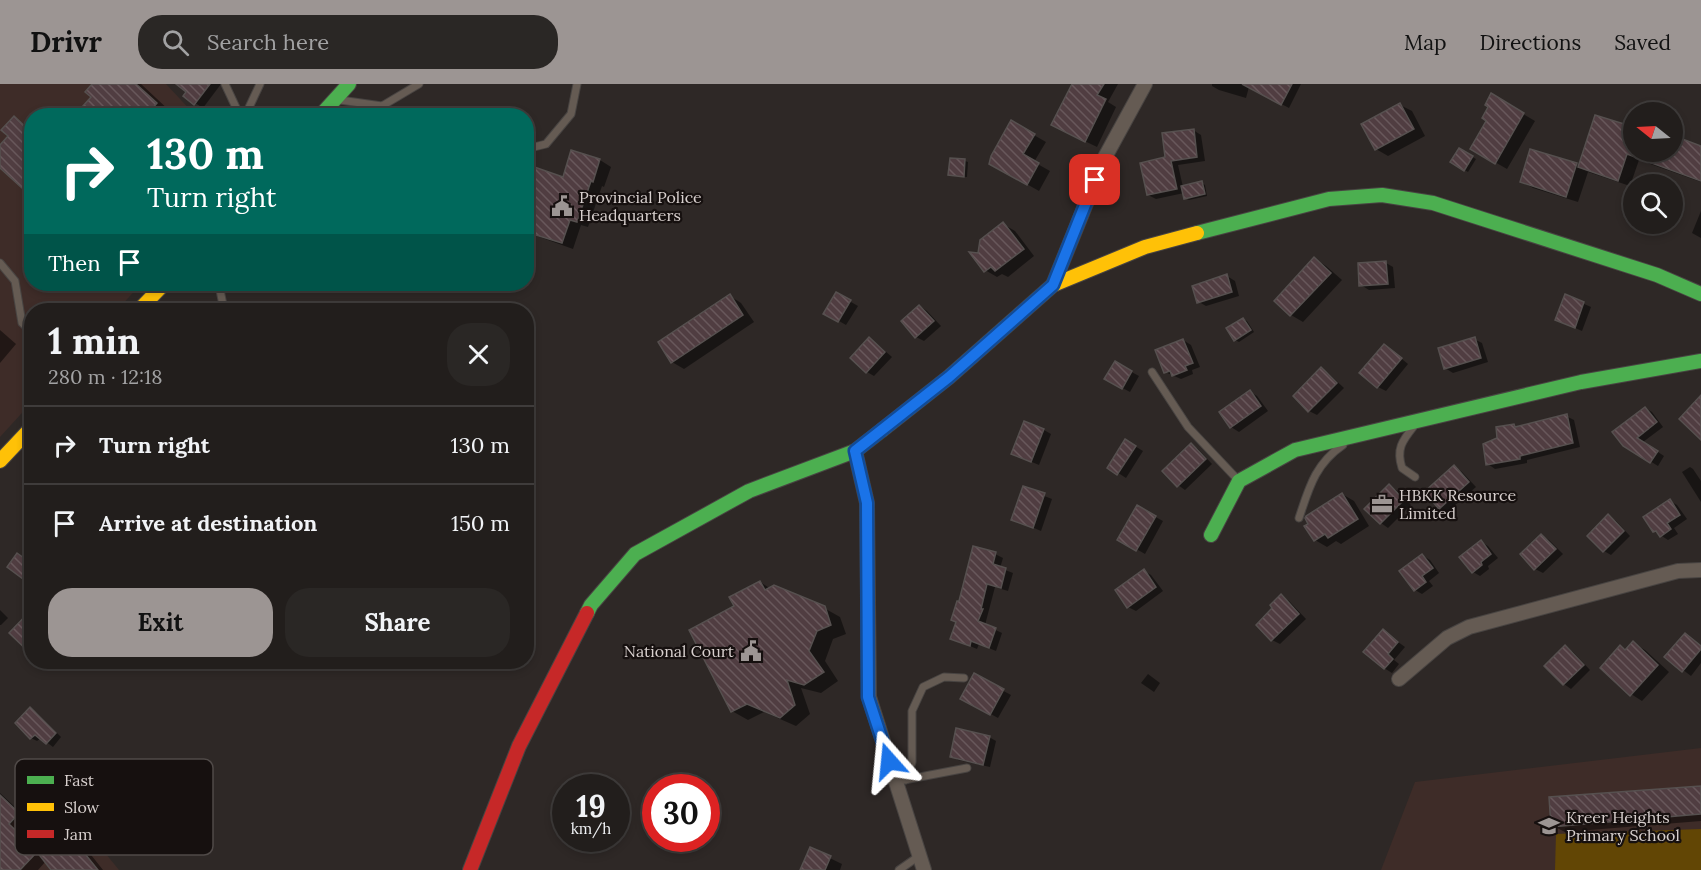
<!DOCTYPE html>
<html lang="en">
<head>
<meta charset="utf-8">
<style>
  :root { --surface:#221e1c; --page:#2a2725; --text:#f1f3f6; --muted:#a2a2a3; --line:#3f3c3b; --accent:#9c9593 }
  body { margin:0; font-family:Lora,serif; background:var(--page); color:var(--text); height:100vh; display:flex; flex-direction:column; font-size:22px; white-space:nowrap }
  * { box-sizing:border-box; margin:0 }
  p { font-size:20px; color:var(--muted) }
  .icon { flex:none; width:33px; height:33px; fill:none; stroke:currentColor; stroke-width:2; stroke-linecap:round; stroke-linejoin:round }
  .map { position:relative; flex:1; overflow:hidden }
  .sheet { position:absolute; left:24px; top:219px; width:510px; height:366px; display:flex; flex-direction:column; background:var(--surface); border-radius:24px; box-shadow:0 3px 9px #0003,0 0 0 2px var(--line) }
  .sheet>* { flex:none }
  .guide { position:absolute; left:24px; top:24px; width:510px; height:183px; border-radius:24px; box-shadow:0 3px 9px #0003,0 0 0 2px var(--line); background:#00695c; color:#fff; overflow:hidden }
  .needle { width:39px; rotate:288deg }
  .controls { position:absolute; left:1623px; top:18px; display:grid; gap:12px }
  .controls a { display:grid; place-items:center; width:60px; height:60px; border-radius:50%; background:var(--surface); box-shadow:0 3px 9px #0003,0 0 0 2px var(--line); font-size:30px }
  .speed { position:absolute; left:552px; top:690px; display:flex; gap:12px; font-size:30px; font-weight:700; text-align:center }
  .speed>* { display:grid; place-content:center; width:78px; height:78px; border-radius:50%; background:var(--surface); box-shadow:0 3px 9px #0003,0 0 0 2px var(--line); line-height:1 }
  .speed small { font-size:15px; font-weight:400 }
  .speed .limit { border:9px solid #d22; background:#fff; color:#111 }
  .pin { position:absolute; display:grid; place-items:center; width:51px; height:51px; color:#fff; margin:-26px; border-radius:12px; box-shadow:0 3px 9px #0006 }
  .me { position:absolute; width:66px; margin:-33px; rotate:342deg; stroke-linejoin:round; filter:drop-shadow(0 0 4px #0008) }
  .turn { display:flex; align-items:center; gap:21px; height:126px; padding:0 24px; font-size:27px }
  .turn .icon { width:78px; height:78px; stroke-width:2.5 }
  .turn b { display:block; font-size:42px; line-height:51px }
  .then { display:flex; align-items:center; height:57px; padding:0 24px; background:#0003; gap:12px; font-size:22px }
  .round { display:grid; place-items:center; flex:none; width:63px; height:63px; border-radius:24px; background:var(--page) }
  .overview { display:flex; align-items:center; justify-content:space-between; height:102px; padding:0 24px }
  h1 { font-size:36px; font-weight:700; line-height:45px }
  .button { display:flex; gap:12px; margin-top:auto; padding:12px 24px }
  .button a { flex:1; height:69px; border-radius:24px; background:var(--accent); color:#111; font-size:24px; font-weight:700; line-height:69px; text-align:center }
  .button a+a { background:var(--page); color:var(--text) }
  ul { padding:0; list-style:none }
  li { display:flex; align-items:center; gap:18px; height:78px; padding:0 24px; border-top:2px solid var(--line) }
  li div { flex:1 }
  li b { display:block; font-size:22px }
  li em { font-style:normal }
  header { display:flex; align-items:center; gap:36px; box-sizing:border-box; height:84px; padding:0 30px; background:var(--accent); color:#111 }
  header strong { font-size:28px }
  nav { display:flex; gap:33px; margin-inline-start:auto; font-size:21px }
  .search { width:420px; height:54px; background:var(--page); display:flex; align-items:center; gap:15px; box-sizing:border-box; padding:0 21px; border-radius:24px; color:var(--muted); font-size:22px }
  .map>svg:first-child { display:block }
</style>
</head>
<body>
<header>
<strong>Drivr</strong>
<div class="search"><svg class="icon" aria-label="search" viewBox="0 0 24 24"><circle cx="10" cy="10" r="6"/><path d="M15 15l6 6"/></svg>Search here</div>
<nav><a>Map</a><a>Directions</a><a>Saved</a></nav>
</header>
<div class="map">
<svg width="1701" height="786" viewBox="0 0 1701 786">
  <defs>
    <pattern id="building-back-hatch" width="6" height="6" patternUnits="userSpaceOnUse" patternTransform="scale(1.5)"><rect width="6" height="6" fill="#503d41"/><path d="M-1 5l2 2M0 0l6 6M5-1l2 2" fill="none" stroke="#68585b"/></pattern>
  </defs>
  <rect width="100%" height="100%" fill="#2e2826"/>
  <g fill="#3e2c28">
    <path d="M0,0h166l29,31 -163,1v168h109l-24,26h-85l-1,93 -31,34z"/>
    <path d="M1701,664v122h-320l34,-88z"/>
    <path d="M48,699l71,87h-119v-34z"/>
  </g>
  <path fill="#624605" d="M1701,745v41h-146l1,-36z"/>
  <g fill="#0007">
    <path d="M94,0h47l31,29 -2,3h-94l17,-19z"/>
    <path d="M178,0h43l-18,24 -8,-5 -7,-12z"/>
    <path d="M1086,0h32l-10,18 8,5 -19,40 -33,-16z"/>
    <path d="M1212,0h89l-12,24 -40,-21 -3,11 -27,-8 -7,-4z"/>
    <path d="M1492,12l43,25 -28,48 -35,-20 16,-29z"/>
    <path d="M1400,21l12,6 13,25 -37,20 -12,-7z"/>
    <path d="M14,34l18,11v67l-32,-30v-19l10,-11z"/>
    <path d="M1628,37l6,2v29h38l29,-5v35l-62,-22 -9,26 -42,-14 -10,30 -45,-14 -12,-7 55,-16 3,2 47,-40z"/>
    <path d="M1011,38l35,20 -12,20 16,9 -11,20 -48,-27z"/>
    <path d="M1193,46l8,5 4,26 -27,4 5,22 19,-4 3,2 2,11 -18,4 -4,-2 -1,-5 -28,6 -8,-4 19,-37z"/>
    <path d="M1460,66l16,9 -8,13 -16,-10z"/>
    <path d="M572,68l28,8 11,7 -7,20 -2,-1 -14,41 -7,-2 -8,24 -39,-14 -1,4 -7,-2v-66l38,8z"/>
    <path d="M965,77l3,1 -1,15 -14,-1 -3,-2z"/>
    <path d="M1701,127v27l-9,-5z"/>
    <path d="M1003,140l12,7 19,25 -26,21 -6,-3 -5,3 -12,-7 -5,-15z"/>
    <path d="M1315,175l11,7 16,14 -39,42 -12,-7 -15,-14z"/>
    <path d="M1386,179l7,4 2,21 -26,2 -8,-5z"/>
    <path d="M1227,192l8,5 4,15 -33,10 -7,-4z"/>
    <path d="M58,200h13l-5,5z"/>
    <path d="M837,210l21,12 -12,19 -21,-12z"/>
    <path d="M730,212l11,7 13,19 -70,47 -12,-7z"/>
    <path d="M1566,212l25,11 -9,24 -25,-11z"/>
    <path d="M266,221l7,5h2h-13z"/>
    <path d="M201,222l8,4h-11z"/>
    <path d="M920,222l7,5 14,15 -17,15 -8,-4z"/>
    <path d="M526,234l9,6 -9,11z"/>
    <path d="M1243,235l4,2 7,11 -15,10 -4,-2z"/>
    <path d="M0,246l16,14 -16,19z"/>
    <path d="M870,255l7,5 15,13 -18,19 -7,-4z"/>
    <path d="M1474,255l8,4 6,19 -35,11 -8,-5z"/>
    <path d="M1183,256l8,5 9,22 -8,3 1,4 -12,5 -16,-7z"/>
    <path d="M1391,266l17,14 -22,27 -8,-4z"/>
    <path d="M1115,279l24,13 -9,16 -24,-13z"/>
    <path d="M1321,285l8,5 15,14 -27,27 -8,-4z"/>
    <path d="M1250,308l7,4 11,15 -29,21 -8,-5z"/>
    <path d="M1645,324l7,4 11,15 -20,15 21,14 -6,10 -34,-21z"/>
    <path d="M1566,332l8,4 6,27 -53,13v3l-32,6 -7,-5 11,-25 15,-13 3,2z"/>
    <path d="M1044,346l7,4 -12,31 -26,-11z"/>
    <path d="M1133,361l10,6 -17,27 -17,-11z"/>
    <path d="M1191,361l7,4 14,15 -27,26 -7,-5z"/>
    <path d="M1455,383l7,5 14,15 -29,25 -7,-4z"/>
    <path d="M1690,383l3,2 8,12v21l-19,-30z"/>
    <path d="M1389,402l7,4 15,15 -23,23 -7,-5 -15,-14z"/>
    <path d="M1024,404l28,11 -11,32 -28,-12z"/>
    <path d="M1342,410l12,7 15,25 -28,18 -5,-3 -9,6 -12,-7z"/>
    <path d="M1670,417l7,4 10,14 -13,9 4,6 -10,6 -14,-9z"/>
    <path d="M1137,423l26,14 -18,33 -26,-15z"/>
    <path d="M1608,432l8,5 14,15 -19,19 -7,-4z"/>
    <path d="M1542,452l7,4 14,14 -20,19 -8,-4 -13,-15z"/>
    <path d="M1481,458l7,4 10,12 -10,8 1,3 -9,7 -7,-4z"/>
    <path d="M995,470l8,4 -3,10 13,5 -5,18 -13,-4 -10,38 17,8 -6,18 -17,-7 -2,5 -26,-11z"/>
    <path d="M1422,471l8,5 9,13 -10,8 4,5 -11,8 -7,-4z"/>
    <path d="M32,481v17l-8,-4z"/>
    <path d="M1144,487l7,4 12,16 -27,20 -8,-4z"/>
    <path d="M760,498l11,7 53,19 16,9 6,17 -13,5 -8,22 13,20 -17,12 -20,-5 9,26 -14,12 -32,-14 -16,8 -16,-9 4,-104z"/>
    <path d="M1281,512l8,5 17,18 -26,25 -8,-4 3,-31z"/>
    <path d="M0,526l8,8 -7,7h-1z"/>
    <path d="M1383,547l22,16 -11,13 5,4 -7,9 -8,-5z"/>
    <path d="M1633,559l12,7 24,22 -27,29 -11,-7 -10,-47 5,3z"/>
    <path d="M1565,563l8,5 17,18 -19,19 -7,-5z"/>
    <path d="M1701,564v15l-10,13 -25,-19z"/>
    <path d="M1148,590l12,9 -6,9 -13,-9z"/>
    <path d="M974,591l37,20 -13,23 -36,-20z"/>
    <path d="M31,625l6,4 24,24 -8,10 -12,-9 -4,3 -6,-3z"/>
    <path d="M989,653l7,4 -6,26 -32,-7 -6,-4z"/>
    <path d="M1701,704v33l-136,11 -12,-6z"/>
    <path d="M0,709l30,28 -10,11 15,14 27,-21 11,7 30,38h-50l-7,-9 -8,9h-38z"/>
    <path d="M811,765l31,15 -2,6h-39z"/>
  </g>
  <g fill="url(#building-back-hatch)" stroke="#56504f" stroke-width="1.5">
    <path d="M92,0h44l21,19 -11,13h-72l17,-19 -6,-5z"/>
    <path d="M176,0h34l-16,21 -11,-9 3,-4z"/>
    <path d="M1072,0h32l-7,11 9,4 -21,43 -34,-17z"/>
    <path d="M1242,0h50l-11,21z"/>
    <path d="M1491,9l33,20 -29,51 -25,-15 16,-28 -4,-3 6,-11 -3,-2z"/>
    <path d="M1400,19l14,26 -39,21 -14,-26z"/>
    <path d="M1595,31l39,12v25h38v-17l29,11v35l-74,-27 -9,27 -40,-14z"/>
    <path d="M14,32l18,17v64l-32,-29v-23l8,-9 -7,-6z"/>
    <path d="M1011,36l24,14 -12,20 16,9 -12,22 -38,-21 2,-8z"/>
    <path d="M1194,45l3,28 -26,4 6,28 -30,6 -7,-32 25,-6 -3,-24z"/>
    <path d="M1459,64l14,8 -9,15 -14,-9z"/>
    <path d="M1530,65l47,14 -11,34 -46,-15z"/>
    <path d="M571,66l29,9 -7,23 -2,-1 -14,41 -7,-2 -8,23 -36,-11v-68l37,13z"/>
    <path d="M950,74l15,1 -1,18 -16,-2z"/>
    <path d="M1202,97l3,13 -21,5 -3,-13z"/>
    <path d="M1003,138l21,27 -29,22 -4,-4 -7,5 -15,-20 9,1 2,-13z"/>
    <path d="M1314,173l17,16 -41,43 -16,-15z"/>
    <path d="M1386,177l2,23 -29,2 -1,-23z"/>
    <path d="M1227,190l5,18 -35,11 -5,-17z"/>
    <path d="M836,208l15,8 -13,22 -15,-8z"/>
    <path d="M730,210l13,21 -72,48 -13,-21z"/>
    <path d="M1565,210l19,8 -9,26 -20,-8z"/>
    <path d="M919,221l15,16 -19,17 -14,-17z"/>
    <path d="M1243,234l8,12 -17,11 -8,-13z"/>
    <path d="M869,253l16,15 -19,21 -16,-15z"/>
    <path d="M1475,253l6,21 -37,11 -6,-21z"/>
    <path d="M1183,255l10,24 -8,3 2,4 -15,6 -2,-5 -6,2 -9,-23z"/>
    <path d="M1384,260l18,14 -25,30 -18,-15z"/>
    <path d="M1115,277l17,10 -10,18 -18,-10z"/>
    <path d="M1321,283l16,16 -29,29 -15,-16z"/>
    <path d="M1250,306l11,16 -31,22 -11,-16z"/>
    <path d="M1701,311v45l-22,-21z"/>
    <path d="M1645,323l12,15 -20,16 21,13 -8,12 -27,-17 -11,-14z"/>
    <path d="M1567,330l6,29 -53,13v3l-34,6 -3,-21 14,-6 -1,-11 18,-3 1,3z"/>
    <path d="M1024,337l20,8 -13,33 -20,-8z"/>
    <path d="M1125,355l11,7 -19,29 -10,-7z"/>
    <path d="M1191,359l15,16 -29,28 -15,-16z"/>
    <path d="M1454,381l15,17 -30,27 -15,-17z"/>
    <path d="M1389,400l15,16 -24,24 -16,-15z"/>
    <path d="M1023,402l22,7 -12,35 -22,-8z"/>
    <path d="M1342,409l16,26 -30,19 -3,-4 -11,7 -10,-15 4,-2 -3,-6 1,-2z"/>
    <path d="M1670,415l10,16 -13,8 4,6 -11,8 -4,-6 -3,1 -10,-15z"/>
    <path d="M1137,421l19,11 -20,35 -19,-11z"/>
    <path d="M1608,430l16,17 -21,21 -16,-16z"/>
    <path d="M1541,450l15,15 -22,21 -14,-16z"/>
    <path d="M1481,456l10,14 -10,8 1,3 -10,8 -13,-16z"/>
    <path d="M973,462l23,6 -3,12 13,4 -5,20 -14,-4 -6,25h2l-5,12 18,7 -7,20 -18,-7 -1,5 -20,-7 6,-17 -5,-2 6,-19h2z"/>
    <path d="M17,469l15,11v4l-9,11 -16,-12z"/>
    <path d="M1422,470l11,14 -11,8 4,6 -12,9 -15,-20z"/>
    <path d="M1144,485l12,18 -29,21 -12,-18z"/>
    <path d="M760,497l5,9 9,-5 51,21 6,19 -14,6 -8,20 15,21 -20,13 -17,-5 8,25 -15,13 -33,-14 -16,8 -42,-82 45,-24 -5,-9z"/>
    <path d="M1281,510l18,20 -28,27 -15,-16 16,-17 -2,-3z"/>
    <path d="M32,525v46l-23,-22z"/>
    <path d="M1383,545l15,13 -10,12 5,5 -9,10 -21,-17z"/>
    <path d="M1685,549l16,13v3l-19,23 -18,-15z"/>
    <path d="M1633,557l25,24 -28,31 -30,-28 20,-23 5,5z"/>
    <path d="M1565,561l19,20 -21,20 -19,-19z"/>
    <path d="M974,589l30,16 -14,26 -30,-16z"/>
    <path d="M30,623l26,26 -10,11 -11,-9 -5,4 -15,-16z"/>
    <path d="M956,644l34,8 -7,29 -33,-8z"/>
    <path d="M1701,702v28l-150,13 -2,-30z"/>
    <path d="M0,711l19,18 -10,11 25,24 -1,-2 28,-22 37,46h-47l-14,-18 -17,18h-20z"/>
    <path d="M810,763l21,9 -6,14h-25z"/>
  </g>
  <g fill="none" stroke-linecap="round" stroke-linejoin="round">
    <defs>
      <g id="lane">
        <path d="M225,0l15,32"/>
        <path d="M340,16l42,6 37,-22"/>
        <path d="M245,32l15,-32"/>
        <path d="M526,65l20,-5 25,-30 6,-30"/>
        <path d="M0,179l15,18 7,42 10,9"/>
        <path d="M214,200l6,6 4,20"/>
        <path d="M1152,288l36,55 51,54"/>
        <path d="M1414,342c-12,15 -18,23 -12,42l13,9"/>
        <path d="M1299,434c10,-30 16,-54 44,-73"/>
        <path d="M904,696l63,-12"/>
        <path d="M906,696l6,-18v-51l11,-24 21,-10 20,1"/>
        <path d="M899,786l20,-14"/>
      </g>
      <g id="street">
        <path d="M1053,201l51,-126 41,-75"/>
        <path d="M855,367l12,52 2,194 55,173"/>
        <path d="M1399,595l48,-41 22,-11 209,-56 23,-1"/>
      </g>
      <g id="fast">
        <path d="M320,32l29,-32"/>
        <path d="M1197,149l132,-34 53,-4 51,8 224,72 44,19"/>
        <path d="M1211,451l28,-54 56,-31 286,-68 120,-21"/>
        <path d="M587,529l4,-8 44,-51 114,-63 106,-40 27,-21"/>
      </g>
      <g id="slow">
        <path d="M139,226l25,-26"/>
        <path d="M882,346l67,-53 104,-92 92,-38 52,-14"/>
        <path d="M0,377l32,-34"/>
      </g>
      <path id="jam" d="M470,786l49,-124 68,-133"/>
    </defs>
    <use href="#lane" stroke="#484442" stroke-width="9"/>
    <use href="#street" stroke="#484442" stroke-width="16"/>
    <use href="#fast" stroke="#484442" stroke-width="16"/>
    <use href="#slow" stroke="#484442" stroke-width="16"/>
    <use href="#jam" stroke="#484442" stroke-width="16"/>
    <use href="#lane" stroke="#655b53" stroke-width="7"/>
    <use href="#street" stroke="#655b53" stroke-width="14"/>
    <use href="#fast" stroke="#4caf50" stroke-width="14"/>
    <use href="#slow" stroke="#ffc107" stroke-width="14"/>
    <use href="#jam" stroke="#c62828" stroke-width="14"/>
  </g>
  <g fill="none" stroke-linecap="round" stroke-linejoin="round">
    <defs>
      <path id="route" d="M889,677l-21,-64 -1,-194 -12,-52 94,-74 104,-92 42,-105"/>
    </defs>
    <use href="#route" stroke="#114b97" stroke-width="15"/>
    <use href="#route" stroke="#1a73e8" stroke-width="10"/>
  </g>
  <defs>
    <symbol id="civic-bare" viewBox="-9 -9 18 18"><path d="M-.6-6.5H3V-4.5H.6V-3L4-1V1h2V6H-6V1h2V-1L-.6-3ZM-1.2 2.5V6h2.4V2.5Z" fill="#9c9593" stroke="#16100f" stroke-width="2.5" paint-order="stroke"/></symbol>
    <symbol id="office-bare" viewBox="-9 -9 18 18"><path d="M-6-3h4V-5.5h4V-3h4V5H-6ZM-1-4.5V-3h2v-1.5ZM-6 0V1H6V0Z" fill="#9c9593" stroke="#16100f" stroke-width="2.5" paint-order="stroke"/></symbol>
    <symbol id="school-bare" viewBox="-9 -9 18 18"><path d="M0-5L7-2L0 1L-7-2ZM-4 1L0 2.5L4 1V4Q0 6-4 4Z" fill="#9c9593" stroke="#16100f" stroke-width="2.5" paint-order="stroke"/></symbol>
  </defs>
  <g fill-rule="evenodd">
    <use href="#civic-bare" x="547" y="107" width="30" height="30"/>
    <use href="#office-bare" x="1367" y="405" width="30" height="30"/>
    <use href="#civic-bare" x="736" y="552" width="30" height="30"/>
    <use href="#school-bare" x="1534" y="727" width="30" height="30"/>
  </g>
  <g text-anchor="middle" stroke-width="4.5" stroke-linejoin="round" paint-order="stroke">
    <g font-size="16" fill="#d8d0ce" stroke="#16100f" text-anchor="start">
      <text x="579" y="119">Provincial Police<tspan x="579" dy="18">Headquarters</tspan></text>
      <text x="1399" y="417">HBKK Resource<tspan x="1399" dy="18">Limited</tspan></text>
      <text x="734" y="573" text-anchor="end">National Court</text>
      <text x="1566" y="739">Kreer Heights<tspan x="1566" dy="18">Primary School</tspan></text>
    </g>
  </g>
  <rect x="15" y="675" width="198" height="96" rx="9" fill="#16100f" stroke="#504a48" stroke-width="1.5"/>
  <rect x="27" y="692" width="27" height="8" fill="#4caf50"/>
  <rect x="27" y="719" width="27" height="8" fill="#ffc107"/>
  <rect x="27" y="746" width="27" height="8" fill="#c62828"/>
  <g font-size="16" fill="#d8d0ce">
    <text x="64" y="702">Fast</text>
    <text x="64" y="729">Slow</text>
    <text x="64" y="756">Jam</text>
  </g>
</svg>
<div class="controls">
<a><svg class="needle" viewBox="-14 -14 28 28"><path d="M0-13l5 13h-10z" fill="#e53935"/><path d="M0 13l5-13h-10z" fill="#a2a2a3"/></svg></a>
<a><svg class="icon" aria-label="search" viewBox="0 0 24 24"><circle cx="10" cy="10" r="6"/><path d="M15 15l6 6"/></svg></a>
</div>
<div class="speed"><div>19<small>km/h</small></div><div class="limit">30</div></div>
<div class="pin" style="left:1095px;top:96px;background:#d93025"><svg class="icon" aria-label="arrive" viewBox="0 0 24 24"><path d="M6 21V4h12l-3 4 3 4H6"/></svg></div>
<svg class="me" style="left:889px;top:677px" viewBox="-20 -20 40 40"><path d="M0-17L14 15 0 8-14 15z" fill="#1a73e8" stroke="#fff" stroke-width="4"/></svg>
<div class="guide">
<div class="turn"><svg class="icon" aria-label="right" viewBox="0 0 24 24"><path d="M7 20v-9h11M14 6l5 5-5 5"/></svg><div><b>130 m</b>Turn right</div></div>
<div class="then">Then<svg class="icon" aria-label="arrive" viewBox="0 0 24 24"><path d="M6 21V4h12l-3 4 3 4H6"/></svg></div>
</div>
<section class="sheet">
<div class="overview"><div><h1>1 min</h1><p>280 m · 12:18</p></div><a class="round"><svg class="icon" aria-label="close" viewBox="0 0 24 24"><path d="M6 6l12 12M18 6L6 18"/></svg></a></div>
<ul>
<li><svg class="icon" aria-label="right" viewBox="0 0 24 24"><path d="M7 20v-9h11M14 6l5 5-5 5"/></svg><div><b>Turn right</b></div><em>130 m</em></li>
<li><svg class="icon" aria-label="arrive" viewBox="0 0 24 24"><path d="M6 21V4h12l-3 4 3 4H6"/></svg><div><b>Arrive at destination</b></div><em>150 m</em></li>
</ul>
<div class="button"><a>Exit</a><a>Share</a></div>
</section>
</div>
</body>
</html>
